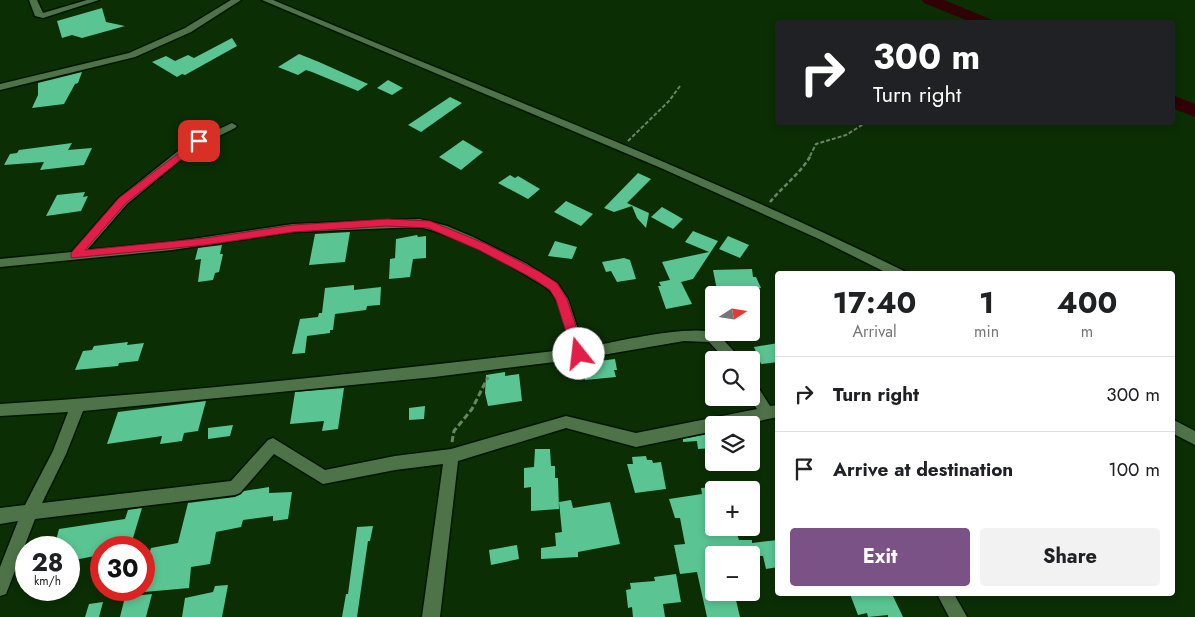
<!DOCTYPE html>
<html lang="en">
<head>
<meta charset="utf-8">
<style>
  :root { --surface:#fff; --page:#f2f2f2; --text:#202124; --muted:#757577; --line:#e0e0e0; --accent:#7b5286 }
  body { margin:0; font-family:Jost,sans-serif; background:var(--page); color:var(--text); height:100vh; display:flex; flex-direction:column; font-size:19px; white-space:nowrap }
  * { box-sizing:border-box; margin:0 }
  p { font-size:16px; color:var(--muted) }
  .icon { flex:none; width:28px; height:28px; fill:none; stroke:currentColor; stroke-width:2; stroke-linecap:round; stroke-linejoin:round }
  .map { position:relative; flex:1; overflow:hidden }
  .panel { position:absolute; left:775px; top:271px; width:400px; height:325px; display:flex; flex-direction:column; background:var(--surface); border-radius:5px; box-shadow:0 2px 8px #0003 }
  .panel>* { flex:none }
  .guide { position:absolute; left:775px; top:20px; width:400px; height:105px; border-radius:5px; box-shadow:0 2px 8px #0003; background:#202124; color:#fff; overflow:hidden }
  .needle { width:32px; rotate:78deg }
  .buttons { position:absolute; left:705px; top:286px; display:grid; gap:10px }
  .buttons a { display:grid; place-items:center; width:55px; height:55px; border-radius:5px; background:var(--surface); box-shadow:0 2px 8px #0003; font-size:25px }
  .speed { position:absolute; left:15px; top:536px; display:flex; gap:10px; font-size:25px; font-weight:700; text-align:center }
  .speed>* { display:grid; place-content:center; width:65px; height:65px; border-radius:50%; background:var(--surface); box-shadow:0 2px 8px #0003; line-height:1 }
  .speed small { font-size:12px; font-weight:400 }
  .speed .limit { border:8px solid #d22; background:#fff; color:#111 }
  .pin { position:absolute; display:grid; place-items:center; width:42px; height:42px; color:#fff; margin:-21px; border-radius:10px; box-shadow:0 2px 8px #0006 }
  .me { position:absolute; width:55px; margin:-28px; rotate:344deg; stroke-linejoin:round; filter:drop-shadow(0 0 4px #0008) }
  .turn { display:flex; align-items:center; gap:18px; height:105px; padding:0 15px; font-size:22px }
  .turn .icon { width:65px; height:65px; stroke-width:2.5 }
  .turn b { display:block; font-size:35px; line-height:42px }
  .eta { display:flex; justify-content:space-evenly; align-items:center; height:85px; text-align:center }
  .eta b { font-size:30px; font-weight:700; line-height:35px }
  .action { display:flex; gap:10px; margin-top:auto; padding:10px 15px }
  .action a { flex:1; height:58px; border-radius:5px; background:var(--accent); color:#fff; font-size:20px; font-weight:700; line-height:58px; text-align:center }
  .action a+a { background:var(--page); color:var(--text) }
  ul { padding:0; list-style:none }
  li { display:flex; align-items:center; gap:15px; height:75px; padding:0 15px; border-top:1px solid var(--line) }
  li div { flex:1 }
  li b { display:block; font-size:19px }
  li em { font-style:normal }
  .map>svg:first-child { display:block }
</style>
</head>
<body>
<div class="map">
<svg width="1195" height="617" viewBox="0 0 1195 617">
  <rect width="100%" height="100%" fill="#0b2e05"/>
  <g fill="none" stroke-linecap="round" stroke-linejoin="round">
    <g fill="#300206" fill-rule="evenodd">
      <path d="M922,0h22l46,19 2,3h-21l-47,-19z"/>
      <path d="M1172,95l23,9v13l-23,-9z"/>
    </g>
  </g>
  <g fill="#5ac593">
    <path d="M102,8l4,14 19,4 -43,12 -10,-3 -10,3 -5,-17z"/>
    <path d="M232,38l5,8 -52,29 -3,-1 -5,3 -25,-15 14,-6 9,5 13,-6 6,3z"/>
    <path d="M299,54l20,8 49,22 -10,7 -46,-19 -6,-2 -8,5 -20,-8z"/>
    <path d="M82,72l-4,11 -3,1 -11,20 -32,4 6,-13v-12z"/>
    <path d="M388,80l15,8 -11,7 -15,-7z"/>
    <path d="M450,97l12,6 -41,29 -13,-7z"/>
    <path d="M463,140l20,12 -22,18 -22,-13z"/>
    <path d="M72,143l-4,7 24,-2 -8,17 -44,5 4,-8 -40,3 6,-11 7,-1 2,-3z"/>
    <path d="M638,173l13,6 -24,24 22,10 -3,15 -9,-10 -5,-12 -18,6 -10,-4z"/>
    <path d="M510,175l5,3 3,-2 22,13 -12,10 -30,-16z"/>
    <path d="M85,192l-2,5 5,-1 -7,15 -35,5 11,-21z"/>
    <path d="M566,201l27,13 -12,12 -27,-14z"/>
    <path d="M662,207l21,12 -10,10 -22,-12z"/>
    <path d="M693,231l25,10 -25,38 -12,3 11,22 -26,5 -8,-23h3l-2,-4 11,-2 -8,-18 47,-10 -24,-10z"/>
    <path d="M350,232l-5,30 -36,3 6,-31z"/>
    <path d="M417,235l1,2 8,-1v22l-13,1 -3,18 -21,2 1,-20 5,-1 1,-19z"/>
    <path d="M728,236l21,9 -9,13 -21,-9z"/>
    <path d="M555,241l22,6 -5,12 -24,-3z"/>
    <path d="M222,245l-2,9h3l-4,18 -4,1 -2,7 -15,2 3,-23 -6,1 3,-12z"/>
    <path d="M624,258l6,2 6,19 -19,3 -6,-11 -5,1 -4,-10z"/>
    <path d="M752,269l1,8h3l5,11 -15,2 2,5h-30l-5,-25z"/>
    <path d="M354,285v5l27,-3 -1,18 -13,1 -1,4 -31,4 -2,16h-3v3l-23,3 -2,17 -13,1 8,-35 18,-2 1,-4h3l3,-25z"/>
    <path d="M128,342l-1,3 17,-2 -6,18 -19,2 -1,3 -43,4 8,-19 9,-1 2,-4z"/>
    <path d="M778,343v19l-17,2 -7,-17z"/>
    <path d="M615,359l2,11h-3l2,7 -31,3 -2,-17z"/>
    <path d="M505,372v4l14,-2 3,27 -34,5 -3,-13 1,-18z"/>
    <path d="M344,388l-6,41 -16,2 2,-10 -34,3 5,-32z"/>
    <path d="M206,401l-8,30 -14,2 -2,8 -22,3 2,-8 -55,8 11,-32z"/>
    <path d="M425,406l-1,13 -15,1v-12z"/>
    <path d="M233,425l-3,11 -22,3v-11z"/>
    <path d="M713,433l1,15 -16,1 -1,-8 -14,1v-3z"/>
    <path d="M535,449h15l1,17h4v12h3l1,31 -28,2v-24l-7,1v-20l10,-1z"/>
    <path d="M646,456l1,4h5l1,3 8,-1 5,27 -31,4 -8,-29h6l-1,-7z"/>
    <path d="M269,487v6l23,-1 -4,27 -15,2v-5l-30,4 -2,7 -25,5 -6,32 -19,3 -2,21 -45,4v-21l7,-23 27,-5 10,-40 47,-6 9,-6z"/>
    <path d="M714,487v41h21l4,12h13v3l26,-3v27l-12,2 -3,-13 -49,-1v37h20l6,25h-33l-10,-45 -17,2 -6,-29 11,-1 -5,-26h-5l-6,-19 33,-5 -1,-6z"/>
    <path d="M571,500l2,8 37,-6 10,42 -42,8v5l-37,2v-11l15,-2 -1,-13 7,-1 -3,-30z"/>
    <path d="M142,508l-12,40h-29l-1,7 -31,6v-13h-15l5,-19 66,-10 3,-9z"/>
    <path d="M373,526l-3,15h-2l-11,76h-15l4,-23h2l9,-67z"/>
    <path d="M517,545l2,14 -28,6 -2,-15z"/>
    <path d="M676,574l5,28 -18,2 2,13h-32l-1,-10 -4,1 -2,-18 5,-1 -1,-6 25,-2 -1,-4z"/>
    <path d="M228,585l-6,32h-40l3,-19 28,-6 2,-6z"/>
    <path d="M152,594l-6,23h-26l5,-20z"/>
    <path d="M850,594h42l11,23h-15v-2l-20,2 -1,-4 -9,2z"/>
    <path d="M103,602l-4,15h-14l4,-13z"/>
  </g>
  <g fill="none" stroke-linecap="round" stroke-linejoin="round">
    <defs>
      <g id="street">
        <path d="M29,0h8l6,13 44,-13h12l-56,18 -8,-2z"/>
        <path d="M231,0h10l-50,32 -56,25 -135,33v-6l129,-31 56,-25z"/>
        <path d="M262,0h11c211,89 425,170 631,271l2,3h-17l-70,-35 -158,-71z"/>
        <path d="M232,123l5,3 -2,2 -40,20 -68,56 -40,46 85,-8 121,-18 127,-5 27,7 26,11 54,27 31,20 10,15 16,49c31,-6 105,-24 133,-15l25,27h-16l-17,-18 -25,-1 -105,18 -145,18 -351,34 -17,43 -24,49 189,-22 37,-41 5,-2 52,32 70,-14 56,-7 115,-33 70,17 121,-24 -8,-11h2v-16l5,2 14,22 8,-1v12l-38,8h-26v6l-78,16 -70,-19 -108,33 -18,156h-18l21,-153 -48,6 -72,14 -49,-30 -34,39 -5,2 -200,24 -29,75 -6,2v-29l18,-46 -18,3v-16l25,-3 28,-54 15,-39 -68,4v-12c191,-12 381,-33 571,-55 -5,-17 -8,-43 -20,-57 -5,-6 -13,-10 -19,-13 -34,-22 -73,-42 -112,-52l-127,5 -121,18 -172,17v-8l72,-7 47,-54 68,-54z"/>
        <path d="M1172,419l23,12v14l-23,-12z"/>
        <path d="M937,594h17l13,23h-18z"/>
      </g>
    </defs>
    <use href="#street" stroke="#001500" stroke-width="3"/>
    <g stroke="#6a8565" stroke-width="2" stroke-dasharray="4 2" stroke-linecap="butt">
      <path d="M628,141l41,-40 11,-15"/>
      <path d="M810,156l6,-12 30,-9 21,-13"/>
    </g>
    <path stroke="#6a8565" stroke-width="2.5" stroke-dasharray="4.5 2.5" stroke-linecap="butt" d="M770,202c13,-16 31,-29 41,-47"/>
    <path stroke="#6a8565" stroke-width="3" stroke-dasharray="6 3" stroke-linecap="butt" d="M452,442l2,-11 18,-22 16,-32"/>
    <use href="#street" fill="#4f7348" fill-rule="evenodd"/>
  </g>
  <path fill="#e11d48" stroke="#92132f" d="M199,138l3,1v4l-76,60 -41,47 121,-12 87,-13 94,-6 43,2 56,23 54,28 17,11 10,16 18,55 -2,3h-9l-1,-3 -17,-54 -6,-10 -18,-12 -53,-28 -51,-22 -41,-2 -94,6 -87,13 -135,13v-5l48,-55z"/>
</svg>
<div class="buttons">
<a><svg class="needle" viewBox="-14 -14 28 28"><path d="M0-13l5 13h-10z" fill="#e53935"/><path d="M0 13l5-13h-10z" fill="#757577"/></svg></a>
<a><svg class="icon" aria-label="search" viewBox="0 0 24 24"><circle cx="10" cy="10" r="6"/><path d="M15 15l6 6"/></svg></a>
<a><svg class="icon" aria-label="layers" viewBox="0 0 24 24"><path d="M12 4l9 5-9 5-9-5zM3 14l9 5 9-5"/></svg></a>
<a>+</a>
<a>−</a>
</div>
<div class="speed"><div>28<small>km/h</small></div><div class="limit">30</div></div>
<div class="pin" style="left:199px;top:141px;background:#d93025"><svg class="icon" aria-label="arrive" viewBox="0 0 24 24"><path d="M6 21V4h12l-3 4 3 4H6"/></svg></div>
<svg class="me" style="left:579px;top:354px" viewBox="-20 -20 40 40"><circle r="19" fill="#fff"/><path d="M0-13L10 11 0 6-10 11z" fill="#e11d48"/></svg>
<div class="guide">
<div class="turn"><svg class="icon" aria-label="right" viewBox="0 0 24 24"><path d="M7 20v-9h11M14 6l5 5-5 5"/></svg><div><b>300 m</b>Turn right</div></div>
</div>
<section class="panel">
<div class="eta">
<div><b>17:40</b><p>Arrival</p></div>
<div><b>1</b><p>min</p></div>
<div><b>400</b><p>m</p></div>
</div>
<ul>
<li><svg class="icon" aria-label="right" viewBox="0 0 24 24"><path d="M7 20v-9h11M14 6l5 5-5 5"/></svg><div><b>Turn right</b></div><em>300 m</em></li>
<li><svg class="icon" aria-label="arrive" viewBox="0 0 24 24"><path d="M6 21V4h12l-3 4 3 4H6"/></svg><div><b>Arrive at destination</b></div><em>100 m</em></li>
</ul>
<div class="action"><a>Exit</a><a>Share</a></div>
</section>
</div>
</body>
</html>
